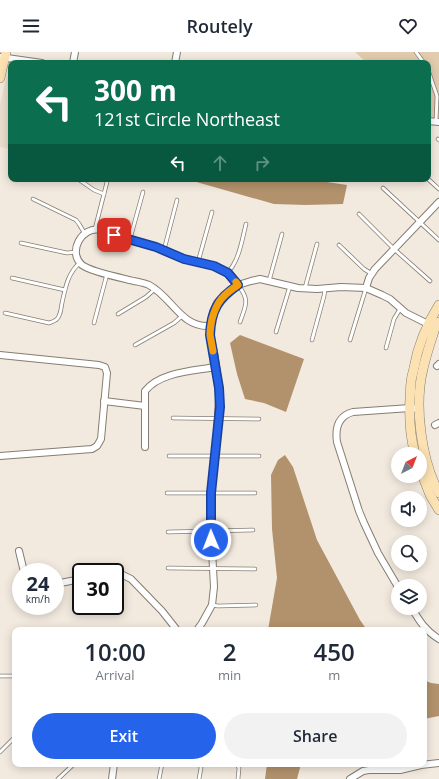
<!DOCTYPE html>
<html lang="en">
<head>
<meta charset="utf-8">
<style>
  :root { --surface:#fff; --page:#f2f2f3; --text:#1f2937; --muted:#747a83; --accent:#2563eb }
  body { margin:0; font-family:"Open Sans",sans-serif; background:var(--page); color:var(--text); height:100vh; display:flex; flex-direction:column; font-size:15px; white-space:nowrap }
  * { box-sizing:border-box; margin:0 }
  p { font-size:13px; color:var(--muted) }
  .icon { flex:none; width:22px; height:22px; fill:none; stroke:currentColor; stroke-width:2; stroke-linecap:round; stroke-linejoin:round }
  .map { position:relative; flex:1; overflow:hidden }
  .panel { position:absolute; left:12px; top:575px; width:415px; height:140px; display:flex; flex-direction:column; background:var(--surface); border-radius:8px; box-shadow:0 2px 10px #0003 }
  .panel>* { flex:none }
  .top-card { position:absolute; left:8px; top:8px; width:423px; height:122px; border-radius:8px; box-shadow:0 2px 10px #0003; background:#0b6e4f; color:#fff; overflow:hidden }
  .needle { width:26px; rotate:42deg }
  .fabs { position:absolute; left:391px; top:395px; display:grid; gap:8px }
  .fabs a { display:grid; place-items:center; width:36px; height:36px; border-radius:50%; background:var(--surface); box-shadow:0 2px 10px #0003; font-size:20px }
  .speed { position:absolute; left:12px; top:511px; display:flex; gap:8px; font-size:20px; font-weight:700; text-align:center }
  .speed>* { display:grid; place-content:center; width:52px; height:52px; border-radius:50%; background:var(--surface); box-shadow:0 2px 10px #0003; line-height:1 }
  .speed small { font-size:10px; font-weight:400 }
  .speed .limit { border:2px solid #111; border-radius:6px; background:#fff; color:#111 }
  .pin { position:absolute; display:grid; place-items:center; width:34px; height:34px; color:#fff; margin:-17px; border-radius:8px; box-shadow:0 2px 6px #0006 }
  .me { position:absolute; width:44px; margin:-22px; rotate:359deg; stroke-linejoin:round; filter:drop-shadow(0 0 3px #0008) }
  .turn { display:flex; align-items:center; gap:14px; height:84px; padding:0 20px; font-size:18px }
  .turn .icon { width:52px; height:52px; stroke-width:2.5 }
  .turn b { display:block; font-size:28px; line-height:34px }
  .lanes { display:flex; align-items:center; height:38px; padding:0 20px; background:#0003; justify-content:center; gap:20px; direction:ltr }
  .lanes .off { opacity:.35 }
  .eta { display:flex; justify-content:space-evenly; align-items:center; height:68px; text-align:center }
  .eta b { font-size:24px; font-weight:600; line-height:28px }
  .primary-button { display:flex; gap:8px; margin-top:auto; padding:8px 20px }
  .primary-button a { flex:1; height:46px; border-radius:24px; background:var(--accent); color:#fff; font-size:16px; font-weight:600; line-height:46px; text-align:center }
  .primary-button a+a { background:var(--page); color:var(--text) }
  header { display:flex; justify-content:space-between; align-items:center; height:52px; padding:0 20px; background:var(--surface); font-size:18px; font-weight:600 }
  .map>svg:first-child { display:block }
</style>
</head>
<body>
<header><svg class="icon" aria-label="menu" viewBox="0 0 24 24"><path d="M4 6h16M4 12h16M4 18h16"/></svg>Routely<svg class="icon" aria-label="heart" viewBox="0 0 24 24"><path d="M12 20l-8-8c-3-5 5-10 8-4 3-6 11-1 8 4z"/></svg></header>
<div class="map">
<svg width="439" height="727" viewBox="0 0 439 727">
  <rect width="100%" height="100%" fill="#f3eadf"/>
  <path fill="#ebddcd" d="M11,18v79l-11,-2v-43l6,-25z"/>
  <path fill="#e3cbae" d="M355,0h84v66l-11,-1v-54h-61z"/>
  <g fill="#b2926c">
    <path d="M186,127h121l40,6 -4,19 -37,1 -32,-1z"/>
    <path d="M240,283l64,24 -18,53 -22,-9 -19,-4 -8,-25 -7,-31z"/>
    <path d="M285,403l8,12 24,73 43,80 7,10h-99l9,-52 -5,-49 -1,-54 7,-15z"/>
    <path d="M424,628l7,3 8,1v32l-15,3z"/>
    <path d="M267,712h34l-4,15h-32z"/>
  </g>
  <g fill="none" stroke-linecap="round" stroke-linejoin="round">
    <defs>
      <g id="lane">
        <path d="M416,0l8,11"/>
        <path d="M428,18l9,26 -1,26"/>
        <path d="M438,87l1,1"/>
        <path d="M78,127l16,11 10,4"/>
        <path d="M428,127l11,10"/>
        <path d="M383,136l56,52"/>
        <path d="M33,147l43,21 3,4 6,10"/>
        <path d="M359,162l35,35 36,32"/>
        <path d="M95,177l12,-47"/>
        <path d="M130,187l13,-47"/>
        <path d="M21,191l46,10 9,-1"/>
        <path d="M339,193l25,24 8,5"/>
        <path d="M164,198l13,-50"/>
        <path d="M198,210l14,-50"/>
        <path d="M227,221c12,-11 15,-33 19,-49"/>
        <path d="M12,226l53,12"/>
        <path d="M269,229l13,-47"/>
        <path d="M238,233c12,15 8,20 2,37"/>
        <path d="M305,236l12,-44"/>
        <path d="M5,261l44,10c3,-1 6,-2 8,-4 4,-4 4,-11 5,-16 3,-14 6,-31 18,-40"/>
        <path d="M118,262l28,-17 9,-8"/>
        <path d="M94,271l13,-49"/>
        <path d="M276,280l14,-46"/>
        <path d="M312,288l12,-44 1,-7"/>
        <path d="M350,288l16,-52"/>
        <path d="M135,293l39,-22 8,-7"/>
        <path d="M386,296l8,-29 6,-10"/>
        <path d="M173,366l86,1"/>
        <path d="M169,404h90"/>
        <path d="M167,441h88"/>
        <path d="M168,480l85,-2"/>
        <path d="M168,516l87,1"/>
        <path d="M212,553l6,1 38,-1"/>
        <path d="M0,624h15"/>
        <path d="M0,700l15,-15"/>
        <path d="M237,712l2,4 -1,11"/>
        <path d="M58,727l16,-15"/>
        <path d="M159,727l3,-15"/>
        <path d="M199,727l2,-11 -1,-4"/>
      </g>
      <g id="street">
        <path d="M0,5l42,6"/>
        <path d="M73,11l2,-11"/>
        <path d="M175,11l2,-11"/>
        <path d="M428,69l11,1"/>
        <path d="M366,236l3,-10 6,-9 64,-67"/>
        <path d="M210,274c-29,2 -38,-29 -61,-41 -4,-2 -10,-3 -15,-4 -12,-3 -43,-9 -52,-16 -15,-13 0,-39 18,-35l56,17 28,12 30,7 6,3 7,4 11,12"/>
        <path d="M0,303l99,10 6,2 2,6 -6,66 -4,7 -5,3 -92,7"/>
        <path d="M437,314l2,-2"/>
        <path d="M104,349l41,5"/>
        <path d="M435,373l4,-2"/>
        <path d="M145,395v-56c15,-19 48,-20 70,-24"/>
        <path d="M19,499l5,21"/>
        <path d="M115,520l6,2 10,5 31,32 15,19"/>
        <path d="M55,532l26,-5"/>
        <path d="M398,535l-20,-34 -14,-30 -5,-12 -22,-69c-2,-14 1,-26 16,-30l57,-4 9,1"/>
        <path d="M412,556c7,13 14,23 27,31"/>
        <path d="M197,578l5,-7 10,-18 2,-18 -3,-56v-38l6,-58 2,-37v-10l-5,-36 -4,-17v-9l4,-16 3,-7 7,-8 14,-10 13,-4 9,-2 38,9 19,1 24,-2 25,1 16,7 8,4 16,14 24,12"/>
        <path d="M112,727l2,-15"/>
        <path d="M350,727l13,-8 6,-1h31l21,-5 18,-2"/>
      </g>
      <g id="secondary">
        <path d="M0,26l6,-26"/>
        <path d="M439,270l-4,6c-4,13 -9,27 -12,41 -9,36 -2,91 16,124"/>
        <path d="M415,402c-5,-18 -6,-37 -5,-56 1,-5 0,-10 1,-15 0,-5 2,-10 3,-15 4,-23 13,-44 25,-63"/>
        <path d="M420,417l10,26 9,15"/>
      </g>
    </defs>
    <use href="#lane" stroke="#857d73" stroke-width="4.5"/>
    <use href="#street" stroke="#857d73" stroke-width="8"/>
    <use href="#secondary" stroke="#857d73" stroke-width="10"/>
    <use href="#lane" stroke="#fff" stroke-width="3"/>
    <use href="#street" stroke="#fff" stroke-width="6"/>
    <use href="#secondary" stroke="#fce2b2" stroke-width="9"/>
  </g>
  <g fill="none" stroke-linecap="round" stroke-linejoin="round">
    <defs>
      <path id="route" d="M114,183l42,12 28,12 30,7 14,7 10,12c-20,14 -27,25 -28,50l9,53 1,19 -9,86v47"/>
    </defs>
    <use href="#route" stroke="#184099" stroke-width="10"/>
    <use href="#route" stroke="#2563eb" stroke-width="7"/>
    <path stroke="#f59e0b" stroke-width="7" d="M213,299c-1,-5 -2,-11 -3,-16 0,-5 1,-11 2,-16 5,-18 11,-24 26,-34l-2,-3"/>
  </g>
</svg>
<div class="fabs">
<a><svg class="needle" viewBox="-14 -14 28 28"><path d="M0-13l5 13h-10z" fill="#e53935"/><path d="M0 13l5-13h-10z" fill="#747a83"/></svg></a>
<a><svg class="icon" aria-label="sound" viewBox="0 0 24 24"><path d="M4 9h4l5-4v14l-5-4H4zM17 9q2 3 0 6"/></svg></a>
<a><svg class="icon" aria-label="search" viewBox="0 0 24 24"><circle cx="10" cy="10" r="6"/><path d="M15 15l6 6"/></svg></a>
<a><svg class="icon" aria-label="layers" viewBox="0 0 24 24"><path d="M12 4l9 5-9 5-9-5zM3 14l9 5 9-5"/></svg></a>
</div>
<div class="speed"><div>24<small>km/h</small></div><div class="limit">30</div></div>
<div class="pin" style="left:114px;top:183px;background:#d93025"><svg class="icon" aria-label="arrive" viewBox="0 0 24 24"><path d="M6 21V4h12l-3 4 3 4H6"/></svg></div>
<svg class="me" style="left:211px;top:488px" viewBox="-20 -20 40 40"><circle r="17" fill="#2563eb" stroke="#fff" stroke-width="3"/><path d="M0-11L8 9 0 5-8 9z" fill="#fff"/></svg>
<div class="top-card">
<div class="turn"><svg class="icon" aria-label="left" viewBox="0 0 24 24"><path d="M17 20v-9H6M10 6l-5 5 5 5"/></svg><div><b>300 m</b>121st Circle Northeast</div></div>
<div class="lanes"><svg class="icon" aria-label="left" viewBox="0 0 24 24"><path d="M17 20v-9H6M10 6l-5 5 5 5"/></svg><svg class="icon off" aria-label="ahead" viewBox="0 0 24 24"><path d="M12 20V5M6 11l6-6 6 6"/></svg><svg class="icon off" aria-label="right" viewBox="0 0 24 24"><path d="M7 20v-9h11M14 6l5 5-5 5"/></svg></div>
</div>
<section class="panel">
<div class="eta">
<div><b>10:00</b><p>Arrival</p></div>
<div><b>2</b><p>min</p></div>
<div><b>450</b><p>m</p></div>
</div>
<div class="primary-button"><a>Exit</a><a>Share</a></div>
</section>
</div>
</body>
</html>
